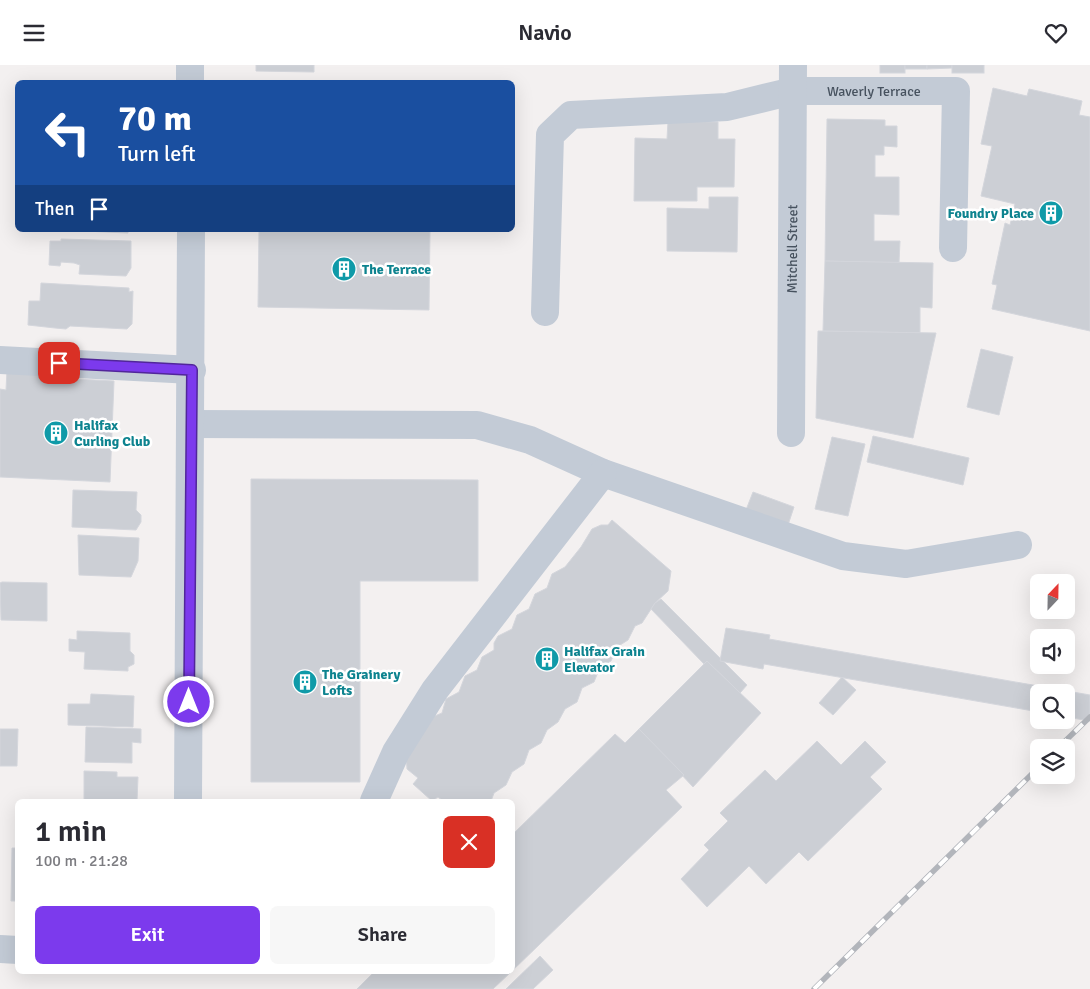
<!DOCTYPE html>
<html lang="en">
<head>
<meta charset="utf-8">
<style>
  :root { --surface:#fff; --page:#f7f7f7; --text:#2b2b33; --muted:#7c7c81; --accent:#7c3aed }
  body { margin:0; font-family:Signika,sans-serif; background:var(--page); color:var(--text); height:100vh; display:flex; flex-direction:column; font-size:19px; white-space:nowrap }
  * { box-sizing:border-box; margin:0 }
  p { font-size:16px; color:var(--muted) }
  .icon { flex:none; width:28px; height:28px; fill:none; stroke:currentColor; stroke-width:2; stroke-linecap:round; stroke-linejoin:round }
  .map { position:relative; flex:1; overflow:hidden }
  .drawer { position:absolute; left:15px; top:734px; width:500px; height:175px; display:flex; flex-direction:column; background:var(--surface); border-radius:8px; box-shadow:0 5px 20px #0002 }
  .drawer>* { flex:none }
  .guide { position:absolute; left:15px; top:15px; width:500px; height:152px; border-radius:8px; box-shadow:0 5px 20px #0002; background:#1a4fa0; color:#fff; overflow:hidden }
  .needle { width:32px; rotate:22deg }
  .fabs { position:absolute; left:1030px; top:509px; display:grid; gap:10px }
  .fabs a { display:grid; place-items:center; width:45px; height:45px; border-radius:8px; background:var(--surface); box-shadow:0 5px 20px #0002; font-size:25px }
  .pin { position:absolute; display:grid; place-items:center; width:42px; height:42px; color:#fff; margin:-21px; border-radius:10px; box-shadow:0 2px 8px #0006 }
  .me { position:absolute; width:55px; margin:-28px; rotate:0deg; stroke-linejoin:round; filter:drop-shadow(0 0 4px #0008) }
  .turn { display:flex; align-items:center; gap:18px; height:105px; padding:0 20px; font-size:22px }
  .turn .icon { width:65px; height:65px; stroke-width:2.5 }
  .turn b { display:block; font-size:35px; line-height:42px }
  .then { display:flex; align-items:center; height:48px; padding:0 20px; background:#0003; gap:10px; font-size:19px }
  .round { display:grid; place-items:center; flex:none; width:52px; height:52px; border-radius:8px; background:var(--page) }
  .head { display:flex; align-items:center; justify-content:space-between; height:85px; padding:0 20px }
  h1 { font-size:30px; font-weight:600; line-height:38px }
  .primary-button { display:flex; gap:10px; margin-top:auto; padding:10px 20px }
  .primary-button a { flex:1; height:58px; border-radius:8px; background:var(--accent); color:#fff; font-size:20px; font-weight:600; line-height:58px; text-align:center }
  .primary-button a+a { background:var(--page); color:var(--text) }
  header { display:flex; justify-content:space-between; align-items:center; height:65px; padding:0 20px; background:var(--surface); font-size:22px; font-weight:600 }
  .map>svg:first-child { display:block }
</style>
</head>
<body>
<header><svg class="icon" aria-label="menu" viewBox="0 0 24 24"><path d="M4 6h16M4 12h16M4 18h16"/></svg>Navio<svg class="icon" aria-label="heart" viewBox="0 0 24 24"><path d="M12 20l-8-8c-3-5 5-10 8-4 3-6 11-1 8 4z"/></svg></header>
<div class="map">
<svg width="1090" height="924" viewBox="0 0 1090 924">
  <rect width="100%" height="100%" fill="#f3f0f0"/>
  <g fill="#cccfd5" stroke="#d4d6dc">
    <path d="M256,0h58v7l-58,-1z"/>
    <rect x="880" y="0" width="25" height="8"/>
    <rect x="905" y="0" width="22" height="4"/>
    <path d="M927,0h25v3l-25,1z"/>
    <rect x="952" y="0" width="32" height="8"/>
    <path d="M993,23l34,8 2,-7 53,12 -3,14 11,2v214l-98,-22 5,-24 -5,-1 13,-61 5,2 5,-21 -34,-8 11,-50 -11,-2z"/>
    <path d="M827,54l58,1v6h12v21l-13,-1v9h-9v22h24v38l-25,-1v27h26l-1,22 -74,-2z"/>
    <path d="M668,56l50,1v17h17l-1,48h-37v14h-63l1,-63 32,1z"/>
    <path d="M709,132h29l-1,55 -70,-1v-43l42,1z"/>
    <path d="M63,165h65v3z"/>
    <path d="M259,165h171l-1,80 -171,-3z"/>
    <path d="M61,174l70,2v27l-5,8 -47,-2 1,-9 -6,-2 -13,-1 -1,4 -11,-1 1,-24h11z"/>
    <path d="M825,196l108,2 -1,45 -12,-1v26l-97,-2z"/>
    <path d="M41,218l88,5v4l4,-1 -1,33 -5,5 -57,-3 -4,3 -11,-1 -27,-3 1,-24h11z"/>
    <path d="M818,266l118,2 -23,105 -97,-20z"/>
    <path d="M981,284l32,8 -14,58 -32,-8z"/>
    <path d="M56,303v10l58,3 -4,101 -110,-5v-88l6,1 1,-20z"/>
    <path d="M873,371l96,22 -6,27 -96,-23z"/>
    <path d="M832,372l33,7 -17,72 -33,-7z"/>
    <path d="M251,414l227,1v101h-118v201h-109z"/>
    <path d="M73,425l64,2 -1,18 5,5v7l-5,8 -64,-3z"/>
    <path d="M753,427l41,15 -8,24 -42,-16z"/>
    <path d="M612,455l59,51 -3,20 -13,12 -13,20 -7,3 -7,14 -11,7 -6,14 -11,6 -6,15 -12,6 -5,14 -12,7 -7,13 -11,8 -6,13 -12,7 -5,14 -12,8 -6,13 -12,8 -3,8h-48l-5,-4 -6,4 -19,-17 5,-6 -11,-9 -1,-15 24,-36 12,-5 4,-14 13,-7 6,-16 12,-6 5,-13 12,-7v-7l4,-7 14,-7 5,-14 12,-6 6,-15 12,-6 5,-14 13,-7 16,-20 11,-18 9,-4h7z"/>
    <path d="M78,470l61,3 -1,23 -7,16 -52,-2z"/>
    <path d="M2,517l45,1v38l-46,-1 -1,-37z"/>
    <path d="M661,534l86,86 -7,8 -33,-32 -3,3 -53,-55 4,-6z"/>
    <path d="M726,563l44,7 -1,4 321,56v26l-24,-4v-24h-27v19l-275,-48 -1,5 -43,-8z"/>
    <path d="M77,566l53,2v18l4,4v9l-6,3v4l-44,-2 1,-17 -16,-1v-12l8,1z"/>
    <path d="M707,596l54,52 -68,74 -54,-58z"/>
    <path d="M842,612l14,13 -23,25 -14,-12z"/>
    <path d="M91,629l43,2 -1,31 -65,-2v-21h22z"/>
    <path d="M86,662l55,2v14l-9,-1v21l-47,-1z"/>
    <path d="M0,664h18l-1,37h-17z"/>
    <path d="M639,664l45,46 -18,15 16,17 -170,164v-136l103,-101 10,9z"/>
    <path d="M817,676l24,24 24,-24 21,21 -16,15 12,12 -74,72 -9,-9 -33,32 -17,-18 -42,41 -26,-28 28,-29 -5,-5 24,-24 -8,-8 45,-43 11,11z"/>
    <path d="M84,706l33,1v5h21l-1,24h-53z"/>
    <path d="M12,783h6v53h-7z"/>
    <path d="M540,891l13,14 -20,19h-27z"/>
    <path d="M375,906h137l-19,18h-136z"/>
  </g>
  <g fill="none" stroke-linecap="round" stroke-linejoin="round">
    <g stroke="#c3cbd6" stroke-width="28">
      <path d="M190,0v18"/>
      <path id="s1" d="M545,247l5,-177 21,-20 156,-8 66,-16h163l-3,157"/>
      <path d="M0,295l192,10"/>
      <path d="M191,359l286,1 53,15 73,33 240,83 63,8 112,-19"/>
      <path id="s2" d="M791,368l2,-368"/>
      <path d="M188,736l3,-571"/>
      <path d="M374,736l22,-49 39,-62 168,-217"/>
      <path d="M0,884l18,1"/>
    </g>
    <defs>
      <g id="rail">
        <path d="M1059,682l31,-30"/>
        <path d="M814,924l225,-222"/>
      </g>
    </defs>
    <use href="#rail" stroke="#b2b5bb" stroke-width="5.5"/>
    <use href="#rail" stroke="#fff" stroke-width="4" stroke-dasharray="11" stroke-linecap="butt"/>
  </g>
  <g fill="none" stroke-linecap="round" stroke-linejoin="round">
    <defs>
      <path id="route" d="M59,298l133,7 -3,332"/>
    </defs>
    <use href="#route" stroke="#51269a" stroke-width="12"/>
    <use href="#route" stroke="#7c3aed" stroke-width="9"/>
  </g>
  <defs>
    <symbol id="building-disc" viewBox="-11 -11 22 22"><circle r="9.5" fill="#0f9aa8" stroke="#fff"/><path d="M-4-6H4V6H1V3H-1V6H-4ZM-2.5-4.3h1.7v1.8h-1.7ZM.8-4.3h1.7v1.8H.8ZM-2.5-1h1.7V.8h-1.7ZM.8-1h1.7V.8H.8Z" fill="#fff"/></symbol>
  </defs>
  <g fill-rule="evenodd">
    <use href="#building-disc" x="1037" y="134" width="28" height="28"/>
    <use href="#building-disc" x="330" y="190" width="28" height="28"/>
    <use href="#building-disc" x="42" y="354" width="28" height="28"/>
    <use href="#building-disc" x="533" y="580" width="28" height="28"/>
    <use href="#building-disc" x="291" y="603" width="28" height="28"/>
  </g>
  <g text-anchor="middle" stroke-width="5" stroke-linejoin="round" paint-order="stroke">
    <g font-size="14" fill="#47525f" stroke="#fff">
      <text dy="5" stroke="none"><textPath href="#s1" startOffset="511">Waverly Terrace</textPath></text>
      <text dy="5" stroke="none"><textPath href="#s2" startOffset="184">Mitchell Street</textPath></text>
    </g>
    <g font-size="14" font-weight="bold" fill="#0d838f" stroke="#fff" text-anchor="start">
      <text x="1034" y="153" text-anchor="end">Foundry Place</text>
      <text x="362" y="209">The Terrace</text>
      <text x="74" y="365">Halifax<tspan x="74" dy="16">Curling Club</tspan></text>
      <text x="564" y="591">Halifax Grain<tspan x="564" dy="16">Elevator</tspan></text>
      <text x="322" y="614">The Grainery<tspan x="322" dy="16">Lofts</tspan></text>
    </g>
  </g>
</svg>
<div class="fabs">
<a><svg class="needle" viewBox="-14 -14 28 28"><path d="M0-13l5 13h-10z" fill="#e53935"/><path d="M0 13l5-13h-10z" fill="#7c7c81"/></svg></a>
<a><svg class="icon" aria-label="sound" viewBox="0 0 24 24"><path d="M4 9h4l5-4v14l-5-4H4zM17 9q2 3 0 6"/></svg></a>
<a><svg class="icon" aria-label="search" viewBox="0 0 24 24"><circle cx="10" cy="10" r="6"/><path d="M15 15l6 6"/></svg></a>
<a><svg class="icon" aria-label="layers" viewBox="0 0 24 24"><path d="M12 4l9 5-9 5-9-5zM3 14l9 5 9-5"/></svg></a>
</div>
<div class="pin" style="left:59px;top:298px;background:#d93025"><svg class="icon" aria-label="arrive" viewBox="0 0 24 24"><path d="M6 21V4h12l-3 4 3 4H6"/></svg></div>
<svg class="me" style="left:189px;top:637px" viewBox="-20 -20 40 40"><circle r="17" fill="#7c3aed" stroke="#fff" stroke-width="3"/><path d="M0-11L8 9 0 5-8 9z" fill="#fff"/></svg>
<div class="guide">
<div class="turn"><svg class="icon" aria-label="left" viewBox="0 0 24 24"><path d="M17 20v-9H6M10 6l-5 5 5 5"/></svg><div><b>70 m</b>Turn left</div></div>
<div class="then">Then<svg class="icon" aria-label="arrive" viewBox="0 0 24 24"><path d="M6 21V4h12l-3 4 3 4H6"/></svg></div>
</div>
<section class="drawer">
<div class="head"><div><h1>1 min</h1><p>100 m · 21:28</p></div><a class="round" style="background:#d93025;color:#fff"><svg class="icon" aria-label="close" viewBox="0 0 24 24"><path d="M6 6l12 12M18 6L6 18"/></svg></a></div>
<div class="primary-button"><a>Exit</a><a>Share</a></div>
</section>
</div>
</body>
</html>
